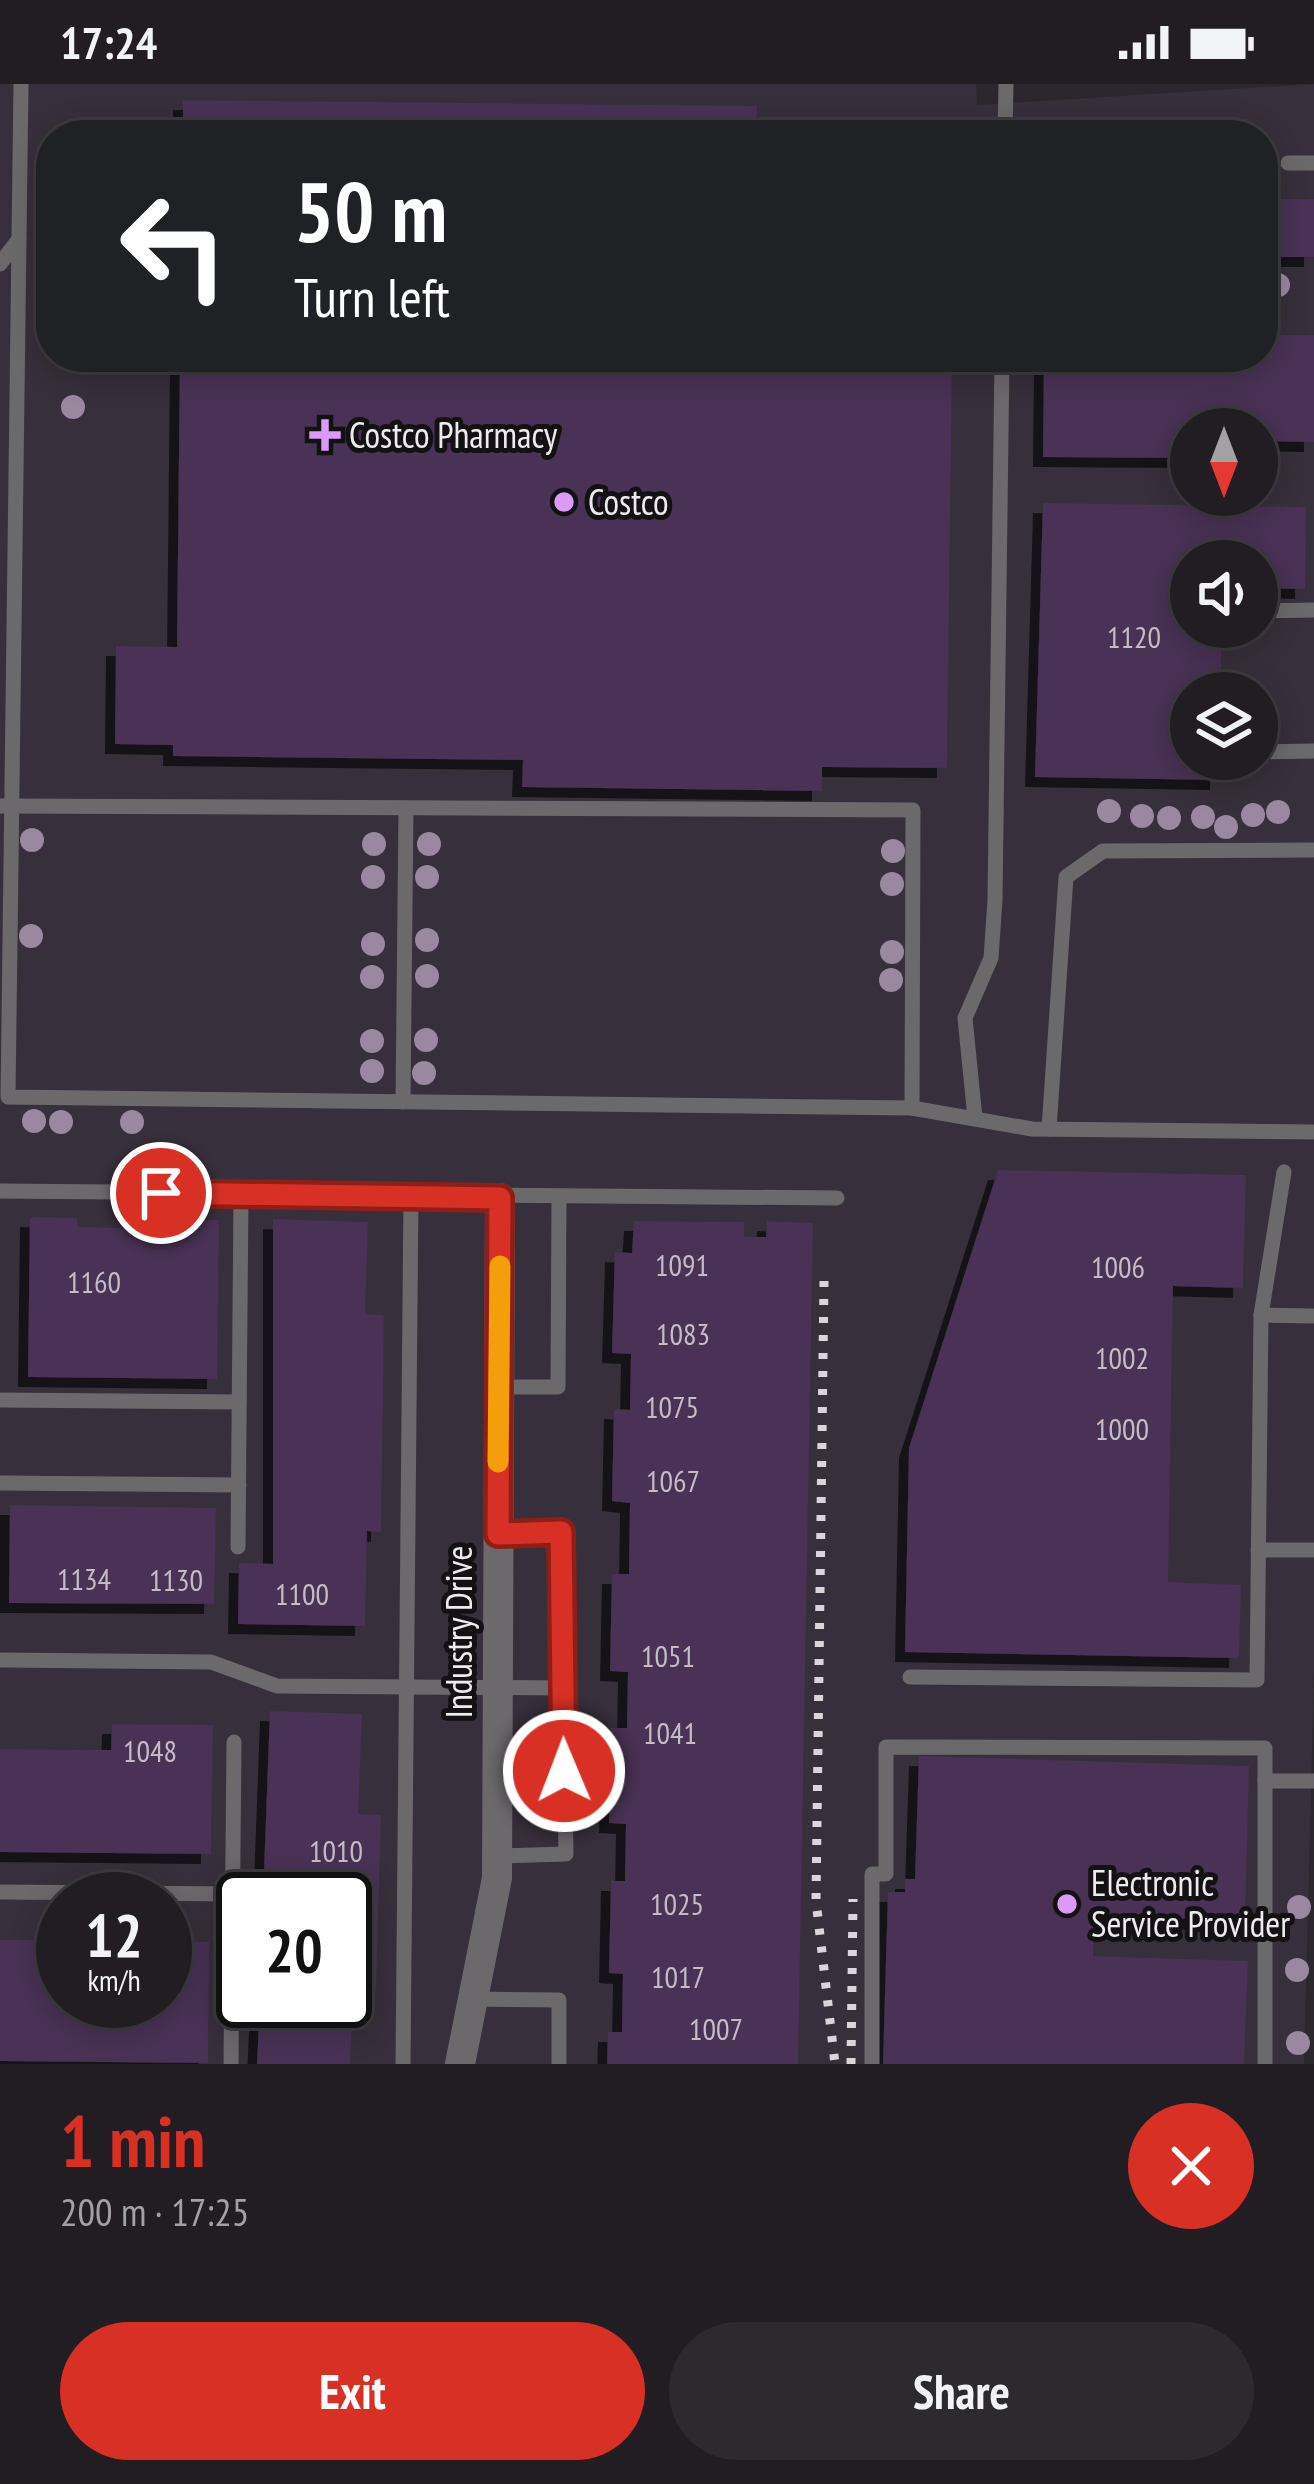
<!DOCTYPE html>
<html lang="en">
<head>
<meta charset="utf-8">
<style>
  :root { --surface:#211d22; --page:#2d2a2f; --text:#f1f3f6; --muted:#a2a2a5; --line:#3e3b40; --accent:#d93025 }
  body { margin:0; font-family:"PT Sans Narrow",sans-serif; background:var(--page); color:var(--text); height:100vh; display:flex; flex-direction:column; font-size:45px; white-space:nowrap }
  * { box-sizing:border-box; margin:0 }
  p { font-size:39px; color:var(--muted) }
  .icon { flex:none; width:66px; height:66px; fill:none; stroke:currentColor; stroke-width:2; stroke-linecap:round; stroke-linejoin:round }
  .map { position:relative; height:1980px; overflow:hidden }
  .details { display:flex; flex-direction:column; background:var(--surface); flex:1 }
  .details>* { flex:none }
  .banner { position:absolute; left:36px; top:36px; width:1242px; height:252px; border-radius:48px; box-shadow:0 6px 30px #0003,0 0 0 3px var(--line); background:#202124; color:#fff; overflow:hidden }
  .needle { width:78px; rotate:180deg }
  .tools { position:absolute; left:1170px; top:324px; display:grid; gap:24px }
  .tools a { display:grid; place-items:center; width:108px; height:108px; border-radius:50%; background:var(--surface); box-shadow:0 6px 30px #0003,0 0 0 3px var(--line); font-size:60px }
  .speed { position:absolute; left:36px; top:1788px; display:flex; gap:24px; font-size:60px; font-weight:700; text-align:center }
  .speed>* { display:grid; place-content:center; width:156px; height:156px; border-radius:50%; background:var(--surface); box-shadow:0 6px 30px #0003,0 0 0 3px var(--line); line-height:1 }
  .speed small { font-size:30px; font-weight:400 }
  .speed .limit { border:6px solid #111; border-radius:18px; background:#fff; color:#111 }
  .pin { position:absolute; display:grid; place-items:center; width:102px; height:102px; color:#fff; margin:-51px; border:6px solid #fff; border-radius:50%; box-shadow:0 3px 12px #0007 }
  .me { position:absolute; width:132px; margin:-66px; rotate:359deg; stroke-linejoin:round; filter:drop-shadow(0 0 9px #0008) }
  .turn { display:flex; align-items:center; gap:42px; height:252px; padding:0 60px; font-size:54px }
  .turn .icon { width:156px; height:156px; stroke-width:2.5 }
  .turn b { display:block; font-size:84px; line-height:102px }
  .round { display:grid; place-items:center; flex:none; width:126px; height:126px; border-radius:63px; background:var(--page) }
  .summary { display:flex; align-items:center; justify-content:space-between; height:204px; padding:0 60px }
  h1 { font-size:72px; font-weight:700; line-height:90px; color:var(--accent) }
  .primary-button { display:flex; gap:24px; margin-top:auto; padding:24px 60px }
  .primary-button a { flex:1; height:138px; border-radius:72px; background:var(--accent); color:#fff; font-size:48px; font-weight:700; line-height:138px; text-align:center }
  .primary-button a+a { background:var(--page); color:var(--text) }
  .status { display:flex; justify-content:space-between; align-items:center; height:84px; padding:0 60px; background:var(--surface); direction:ltr }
  .status svg { height:33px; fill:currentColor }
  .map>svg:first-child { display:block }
</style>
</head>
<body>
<div class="status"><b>17:24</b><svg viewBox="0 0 49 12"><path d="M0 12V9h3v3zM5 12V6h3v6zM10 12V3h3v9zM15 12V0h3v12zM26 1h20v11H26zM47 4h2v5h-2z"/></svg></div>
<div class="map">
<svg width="1314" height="1980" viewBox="0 0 1314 1980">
  <defs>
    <filter id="shadow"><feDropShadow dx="-10" dy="10" stdDeviation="0" flood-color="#0009"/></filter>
  </defs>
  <rect width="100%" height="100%" fill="#2c272e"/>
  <path fill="#372f3b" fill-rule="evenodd" d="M0,0h976l1,21 337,-21v1589l-10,391h-1304zM51,51h1212v222h-1212zM1191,345h66v66h-66zM1191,477h66v66h-66zM1191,609h66v66h-66zM63,1815h102v102h-102zM243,1815h102v102h-102z"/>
  <g fill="#493054" filter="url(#shadow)">
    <path d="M183,16l574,6 -1,29h-573z"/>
    <path d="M1122,34l127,1v16h-127z"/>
    <rect x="1263" y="115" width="51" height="58"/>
    <path d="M1263,251h51v107l-57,-1v-12h-66v29l-148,-1 1,-100h219z"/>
    <path d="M180,273h772l-5,411 -125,-1v24l-300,-4 1,-27 -350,-4v-11l-58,-1 1,-98 61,1z"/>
    <path d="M1043,419l263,4 -1,82 -48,-1v-27h-66v66h40v22h-10v44h-30v66h29v21l-185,-3z"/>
    <path d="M998,1086l248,5 -3,113 -70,-2 -5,296 73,3 -2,73 -334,-6 4,-204z"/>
    <path d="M30,1133l47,1v9l93,2v-11l49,2 -2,159 -189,-2z"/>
    <path d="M273,1135l95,3 -3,92 19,1 -3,217 -14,-1 -2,95 -127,-2 1,-61 34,1z"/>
    <path d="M634,1137l110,1v15h22l1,-16 46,2 -15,841h-191l1,-32h14l1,-58 -14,-1 2,-92h14l1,-57 -17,-1 2,-95h16l1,-56 -18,-1 2,-97h17l1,-71 -18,-2 2,-92 16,1 1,-56 -19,-1 3,-101 17,1z"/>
    <path d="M10,1421l206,3 -2,96 -205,-1z"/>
    <path d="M270,1627l92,3 -4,100 23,1 -5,176 -23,-1 -3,74h-93l3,-63h85v-102h-82z"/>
    <path d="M112,1640l101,1 -2,129 -211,-2v-103l111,1z"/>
    <path d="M919,1672l330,10 -4,155 -151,-5 -1,40 155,5 -4,103h-361l5,-172h17v-13h10z"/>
    <path d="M0,1856h63v61h102v-60l44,1 -1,121 -208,-2z"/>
  </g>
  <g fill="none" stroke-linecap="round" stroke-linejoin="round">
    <g stroke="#6c696d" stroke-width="15">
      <path d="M21,0l-13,1013 904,11 120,21 282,3"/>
      <path d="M1005,51l1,-51"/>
      <path d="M1288,79h26"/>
      <path d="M0,180l19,-25"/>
      <path d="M1257,527l57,-1"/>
      <path d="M1257,668l57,-1"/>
      <path d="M0,722l913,4 -1,298"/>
      <path d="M403,1018l3,-294"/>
      <path d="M975,1034l-10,-100 26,-60 4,-58 7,-543"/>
      <path d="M1049,1045l17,-252 37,-26 211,-1"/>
      <path d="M0,1107l837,7"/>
      <path d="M1261,1231l53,1"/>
      <path d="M499,1303h59l1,-189"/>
      <path d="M0,1316l239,2"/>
      <path d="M0,1399l239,2"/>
      <path d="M238,1463l3,-353"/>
      <path d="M1258,1466h56"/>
      <path d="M0,1576l211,2 66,24 286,2"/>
      <path d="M910,1593l347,3 4,-365 23,-143"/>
      <path d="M497,1772l69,-2 -5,-321 -63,1"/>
      <path d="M0,1808l233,2"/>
      <path d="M473,1915l86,1v64"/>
      <path d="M231,1980l3,-322"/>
      <path d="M403,1980l8,-869"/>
      <path d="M872,1980v-190h14v-127l379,1v33h49"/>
      <path d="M1265,1980v-283"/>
    </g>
    <path stroke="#6c696d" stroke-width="30" d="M460,1980l37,-186 3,-680"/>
    <g stroke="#d9d5da" stroke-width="9" stroke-dasharray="6 12" stroke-linecap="butt">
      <path d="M824,1197l-8,620 19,163"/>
      <path d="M851,1980l2,-165"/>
    </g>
  </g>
  <g fill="#9988a0">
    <circle cx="1278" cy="201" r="12"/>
    <circle cx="73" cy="323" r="12"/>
    <circle cx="1109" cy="727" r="12"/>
    <circle cx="1278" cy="728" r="12"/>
    <circle cx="1253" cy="731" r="12"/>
    <circle cx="1142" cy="732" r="12"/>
    <circle cx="1203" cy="733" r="12"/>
    <circle cx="1169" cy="734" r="12"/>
    <circle cx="1226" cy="743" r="12"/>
    <circle cx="32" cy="756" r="12"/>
    <circle cx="374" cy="760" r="12"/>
    <circle cx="429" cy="760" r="12"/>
    <circle cx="893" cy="767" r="12"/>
    <circle cx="373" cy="793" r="12"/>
    <circle cx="427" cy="793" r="12"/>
    <circle cx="892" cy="800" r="12"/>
    <circle cx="31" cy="852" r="12"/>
    <circle cx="427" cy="856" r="12"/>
    <circle cx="373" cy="860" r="12"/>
    <circle cx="892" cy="868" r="12"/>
    <circle cx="427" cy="892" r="12"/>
    <circle cx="372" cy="893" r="12"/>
    <circle cx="891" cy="896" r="12"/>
    <circle cx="426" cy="956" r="12"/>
    <circle cx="372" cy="957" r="12"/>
    <circle cx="372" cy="987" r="12"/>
    <circle cx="424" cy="989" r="12"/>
    <circle cx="34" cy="1037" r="12"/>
    <circle cx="61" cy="1038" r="12"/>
    <circle cx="132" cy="1038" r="12"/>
    <circle cx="1299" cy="1823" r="12"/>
    <circle cx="1297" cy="1886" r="12"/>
    <circle cx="1298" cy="1959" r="12"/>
  </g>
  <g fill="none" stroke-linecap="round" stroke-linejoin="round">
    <defs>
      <path id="route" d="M161,1109l339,5 -2,336 63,-2 3,239"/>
    </defs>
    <use href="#route" stroke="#8d1f18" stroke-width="30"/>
    <use href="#route" stroke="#d93025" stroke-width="21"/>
    <path stroke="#f59e0b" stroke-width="21" d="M498,1378l2,-196"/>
  </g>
  <g fill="#da9af6" stroke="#131114" stroke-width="4.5">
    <path d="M319 333h12v12h12v12h-12v12h-12v-12h-12v-12h12z"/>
    <circle cx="564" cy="418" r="12"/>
    <circle cx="1067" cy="1820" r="12"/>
  </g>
  <g text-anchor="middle" stroke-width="10" stroke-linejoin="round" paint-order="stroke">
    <g font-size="30" fill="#c5bcc8">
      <text x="1134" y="564">1120</text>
      <text x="682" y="1192">1091</text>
      <text x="1118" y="1194">1006</text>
      <text x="94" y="1209">1160</text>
      <text x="683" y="1261">1083</text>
      <text x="1122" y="1285">1002</text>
      <text x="672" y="1334">1075</text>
      <text x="1122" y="1356">1000</text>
      <text x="673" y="1408">1067</text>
      <text x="84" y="1506">1134</text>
      <text x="176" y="1507">1130</text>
      <text x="302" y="1521">1100</text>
      <text x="668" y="1583">1051</text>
      <text x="670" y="1660">1041</text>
      <text x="150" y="1678">1048</text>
      <text x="336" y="1778">1010</text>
      <text x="677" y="1831">1025</text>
      <text x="678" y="1904">1017</text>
      <text x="716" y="1956">1007</text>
    </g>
    <g font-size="36" fill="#eeeaef" stroke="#131114" text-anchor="start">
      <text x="349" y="364">Costco Pharmacy</text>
      <text x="588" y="431">Costco</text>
      <text x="1091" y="1812">Electronic<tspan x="1091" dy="41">Service Provider</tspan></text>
    </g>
    <g font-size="36" fill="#eeeaef" stroke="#131114">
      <text transform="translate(459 1548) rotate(-90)" y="13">Industry Drive</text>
    </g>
  </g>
</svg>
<div class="tools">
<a><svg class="needle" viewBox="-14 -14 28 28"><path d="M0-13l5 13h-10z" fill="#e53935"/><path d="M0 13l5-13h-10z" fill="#a2a2a5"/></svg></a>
<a><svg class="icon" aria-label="sound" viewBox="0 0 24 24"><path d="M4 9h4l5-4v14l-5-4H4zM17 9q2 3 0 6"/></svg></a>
<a><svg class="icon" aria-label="layers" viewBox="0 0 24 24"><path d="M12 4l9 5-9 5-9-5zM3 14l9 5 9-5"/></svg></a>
</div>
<div class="speed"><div>12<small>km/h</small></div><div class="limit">20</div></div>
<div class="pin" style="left:161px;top:1109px;background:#d93025"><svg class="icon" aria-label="arrive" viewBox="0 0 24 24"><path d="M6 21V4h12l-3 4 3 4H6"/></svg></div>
<svg class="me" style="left:564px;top:1687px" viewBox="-20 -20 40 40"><circle r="17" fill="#d93025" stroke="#fff" stroke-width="3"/><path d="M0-11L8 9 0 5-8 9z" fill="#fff"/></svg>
<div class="banner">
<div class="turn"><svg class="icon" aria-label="left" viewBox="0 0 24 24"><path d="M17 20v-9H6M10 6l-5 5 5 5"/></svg><div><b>50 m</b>Turn left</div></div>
</div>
</div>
<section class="details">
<div class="summary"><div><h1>1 min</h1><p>200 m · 17:25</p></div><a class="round" style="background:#d93025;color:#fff"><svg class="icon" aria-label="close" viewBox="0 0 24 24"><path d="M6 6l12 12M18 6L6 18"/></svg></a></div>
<div class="primary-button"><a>Exit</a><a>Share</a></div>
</section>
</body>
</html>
